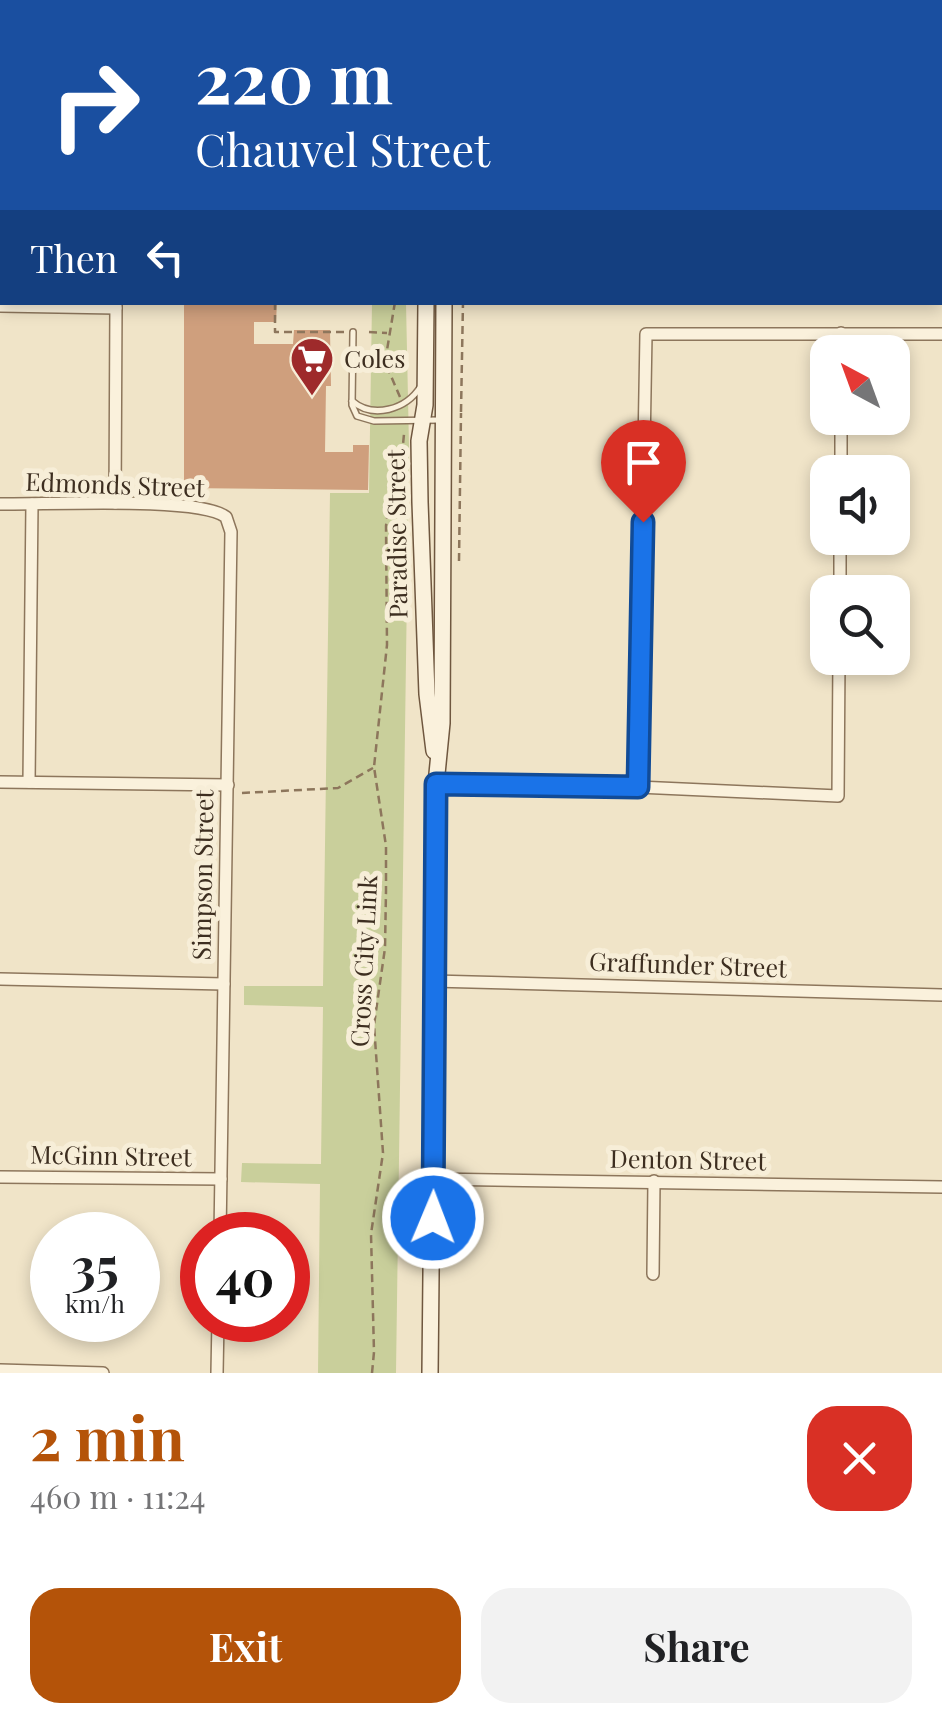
<!DOCTYPE html>
<html lang="en">
<head>
<meta charset="utf-8">
<style>
  :root { --surface:#fff; --page:#f2f2f2; --text:#202124; --muted:#757577; --accent:#b45309 }
  body { margin:0; font-family:"Playfair Display",serif; background:var(--page); color:var(--text); height:100vh; display:flex; flex-direction:column; font-size:38px; white-space:nowrap }
  * { box-sizing:border-box; margin:0 }
  p { font-size:32px; color:var(--muted) }
  .icon { flex:none; width:55px; height:55px; fill:none; stroke:currentColor; stroke-width:2; stroke-linecap:round; stroke-linejoin:round }
  .map { position:relative; height:1373px; overflow:hidden }
  .drawer { display:flex; flex-direction:column; background:var(--surface); flex:1 }
  .drawer>* { flex:none }
  .top-card { position:absolute; left:0px; top:0px; width:942px; height:305px; box-shadow:0 5px 15px #0003; background:#1a4fa0; color:#fff; overflow:hidden }
  .needle { width:65px; rotate:319deg }
  .controls { position:absolute; left:810px; top:335px; display:grid; gap:20px }
  .controls a { display:grid; place-items:center; width:100px; height:100px; border-radius:20px; background:var(--surface); box-shadow:0 5px 15px #0003; font-size:50px }
  .speed { position:absolute; left:30px; top:1212px; display:flex; gap:20px; font-size:50px; font-weight:700; text-align:center }
  .speed>* { display:grid; place-content:center; width:130px; height:130px; border-radius:50%; background:var(--surface); box-shadow:0 5px 15px #0003; line-height:1 }
  .speed small { font-size:25px; font-weight:400 }
  .speed .limit { border:15px solid #d22; background:#fff; color:#111 }
  .pin { position:absolute; display:grid; place-items:center; width:85px; height:85px; color:#fff; margin:-102px -42px; border-radius:50% 50% 50% 0; rotate:-45deg; box-shadow:0 0 10px #0007 }
  .pin .icon { rotate:45deg }
  .me { position:absolute; width:110px; margin:-55px; rotate:1deg; stroke-linejoin:round; filter:drop-shadow(0 0 8px #0008) }
  .turn { display:flex; align-items:center; gap:35px; height:210px; padding:0 30px; font-size:45px }
  .turn .icon { width:130px; height:130px; stroke-width:2.5 }
  .turn b { display:block; font-size:70px; line-height:85px }
  .then { display:flex; align-items:center; height:95px; padding:0 30px; background:#0003; gap:20px; font-size:38px }
  .round { display:grid; place-items:center; flex:none; width:105px; height:105px; border-radius:30px; background:var(--page) }
  .summary { display:flex; align-items:center; justify-content:space-between; height:170px; padding:0 30px }
  h1 { font-size:60px; font-weight:700; line-height:75px; color:var(--accent) }
  .action { display:flex; gap:20px; margin-top:auto; padding:20px 30px }
  .action a { flex:1; height:115px; border-radius:30px; background:var(--accent); color:#fff; font-size:40px; font-weight:700; line-height:115px; text-align:center }
  .action a+a { background:var(--page); color:var(--text) }
  .map>svg:first-child { display:block }
</style>
</head>
<body>
<div class="map">
<svg width="942" height="1373" viewBox="0 0 942 1373">
  <rect width="100%" height="100%" fill="#f0e4c8"/>
  <g fill="#c9cf9b">
    <path d="M555,0h387v66l-2,-64h-385z"/>
    <path d="M372,303h34l3,143 -13,927h-78l2,-189 -79,-2 1,-19 79,1 2,-157 -79,-2v-19h79l7,-493h39z"/>
  </g>
  <g fill="none" stroke-linecap="round" stroke-linejoin="round">
    <g stroke="#6f938a" stroke-width="4">
      <path d="M368,2v-2"/>
      <path d="M940,216h2"/>
    </g>
  </g>
  <path fill="#cf9f7d" d="M184,302h93l-1,20h-22v22h39l1,-14h36l1,56h-5l-1,66h28v-7h16l-1,45 -184,-2z"/>
  <g fill="none" stroke-linecap="round" stroke-linejoin="round">
    <defs>
      <g id="lane">
        <path d="M353,332l-1,73 5,11 17,5 65,-1"/>
        <path d="M352,401c21,18 54,9 69,-15"/>
      </g>
      <g id="street">
        <path d="M316,0v2"/>
        <path d="M0,306l116,2"/>
        <path d="M841,352v-19"/>
        <path d="M841,472v-54"/>
        <path d="M115,503l1,-201"/>
        <path d="M0,504c43,1 199,-8 226,13l5,15 -11,703"/>
        <path d="M840,592v-54"/>
        <path d="M0,782l228,3"/>
        <path d="M29,782l3,-278"/>
        <path d="M436,784l202,3 200,9 1,-138"/>
        <path d="M638,787l8,-453h296"/>
        <path d="M0,979l224,5"/>
        <path d="M433,981l509,14"/>
        <path d="M0,1177l221,2"/>
        <path d="M433,1179l509,8"/>
        <path d="M653,1274l1,-93"/>
        <path d="M0,1370l103,3"/>
        <path d="M217,1373l1,-53"/>
      </g>
      <g id="secondary">
        <path d="M432,2v-2"/>
        <path d="M448,2v-2"/>
        <path d="M0,63h2"/>
        <path d="M940,96h2"/>
        <path d="M426,302l-1,103 -6,36 1,61 7,192 7,57"/>
        <path d="M430,1373l6,-589 6,-61 2,-421"/>
      </g>
    </defs>
    <use href="#lane" stroke="#8d765c" stroke-width="8"/>
    <use href="#street" stroke="#8d765c" stroke-width="14"/>
    <use href="#secondary" stroke="#6f573f" stroke-width="18"/>
    <g stroke="#8d765c" stroke-width="2.5" stroke-dasharray="8 5" stroke-linecap="butt">
      <path d="M334,2v-2"/>
      <path d="M467,2v-2"/>
      <path d="M940,66h2"/>
      <path d="M0,80h2"/>
      <path d="M940,112h2"/>
      <path d="M275,302v30h69"/>
      <path d="M395,302l-10,60 15,35"/>
      <path d="M369,332l18,1"/>
      <path d="M461,412l2,-110"/>
      <path d="M459,561l2,-148"/>
      <path d="M242,793l96,-5 35,-20"/>
      <path d="M372,1373l2,-21 -3,-118 12,-81 -9,-128 11,-77 1,-57v-45l-12,-79 13,-122 -1,-119 4,-31 12,-40 2,-21"/>
    </g>
    <use href="#lane" stroke="#faf1dc" stroke-width="5"/>
    <use href="#street" stroke="#faf1dc" stroke-width="11"/>
    <use href="#secondary" stroke="#faf1dc" stroke-width="15"/>
  </g>
  <g fill="none" stroke-linecap="round" stroke-linejoin="round">
    <defs>
      <path id="route" d="M433,1218l3,-434 202,3 5,-265"/>
    </defs>
    <use href="#route" stroke="#114b97" stroke-width="25"/>
    <use href="#route" stroke="#1a73e8" stroke-width="18"/>
  </g>
  <defs>
    <symbol id="supermarket-pin" viewBox="-11 -11 22 30"><path d="M0 17L-7.5 6A9.5 9.5 0 1 1 7.5 6Z" fill="#9e2a2b" stroke="#f7eed8"/><path d="M-6-5.5h2.5l.6 2H6L4.5 2H-2.5L-4.4-4H-6ZM-1.5 3.2a1.3 1.3 0 1 0 .1 0ZM3 3.2a1.3 1.3 0 1 0 .1 0Z" fill="#fff"/></symbol>
  </defs>
  <g fill-rule="evenodd">
    <use href="#supermarket-pin" x="287" y="334" width="50" height="68"/>
  </g>
  <g text-anchor="middle" stroke-width="10" stroke-linejoin="round" paint-order="stroke">
    <g font-size="25" fill="#3d2e20" stroke="#f7eed8" text-anchor="start">
      <text x="344" y="368">Coles</text>
    </g>
    <g font-size="25" fill="#3d2e20" stroke="#f7eed8">
      <text transform="translate(115 485) rotate(2)" y="9">Edmonds Street</text>
      <text transform="translate(397 534) rotate(-91)" y="9">Paradise Street</text>
      <text transform="translate(203 875) rotate(-89)" y="9">Simpson Street</text>
      <text transform="translate(364 961) rotate(-87)" y="9">Cross City Link</text>
      <text transform="translate(688 965) rotate(2)" y="9">Graffunder Street</text>
      <text transform="translate(111 1156) rotate(1)" y="9">McGinn Street</text>
      <text transform="translate(688 1160) rotate(1)" y="9">Denton Street</text>
    </g>
  </g>
</svg>
<div class="controls">
<a><svg class="needle" viewBox="-14 -14 28 28"><path d="M0-13l5 13h-10z" fill="#e53935"/><path d="M0 13l5-13h-10z" fill="#757577"/></svg></a>
<a><svg class="icon" aria-label="sound" viewBox="0 0 24 24"><path d="M4 9h4l5-4v14l-5-4H4zM17 9q2 3 0 6"/></svg></a>
<a><svg class="icon" aria-label="search" viewBox="0 0 24 24"><circle cx="10" cy="10" r="6"/><path d="M15 15l6 6"/></svg></a>
</div>
<div class="speed"><div>35<small>km/h</small></div><div class="limit">40</div></div>
<div class="pin" style="left:643px;top:522px;background:#d93025"><svg class="icon" aria-label="arrive" viewBox="0 0 24 24"><path d="M6 21V4h12l-3 4 3 4H6"/></svg></div>
<svg class="me" style="left:433px;top:1218px" viewBox="-20 -20 40 40"><circle r="17" fill="#1a73e8" stroke="#fff" stroke-width="3"/><path d="M0-11L8 9 0 5-8 9z" fill="#fff"/></svg>
<div class="top-card">
<div class="turn"><svg class="icon" aria-label="right" viewBox="0 0 24 24"><path d="M7 20v-9h11M14 6l5 5-5 5"/></svg><div><b>220 m</b>Chauvel Street</div></div>
<div class="then">Then<svg class="icon" aria-label="left" viewBox="0 0 24 24"><path d="M17 20v-9H6M10 6l-5 5 5 5"/></svg></div>
</div>
</div>
<section class="drawer">
<div class="summary"><div><h1>2 min</h1><p>460 m · 11:24</p></div><a class="round" style="background:#d93025;color:#fff"><svg class="icon" aria-label="close" viewBox="0 0 24 24"><path d="M6 6l12 12M18 6L6 18"/></svg></a></div>
<div class="action"><a>Exit</a><a>Share</a></div>
</section>
</body>
</html>
